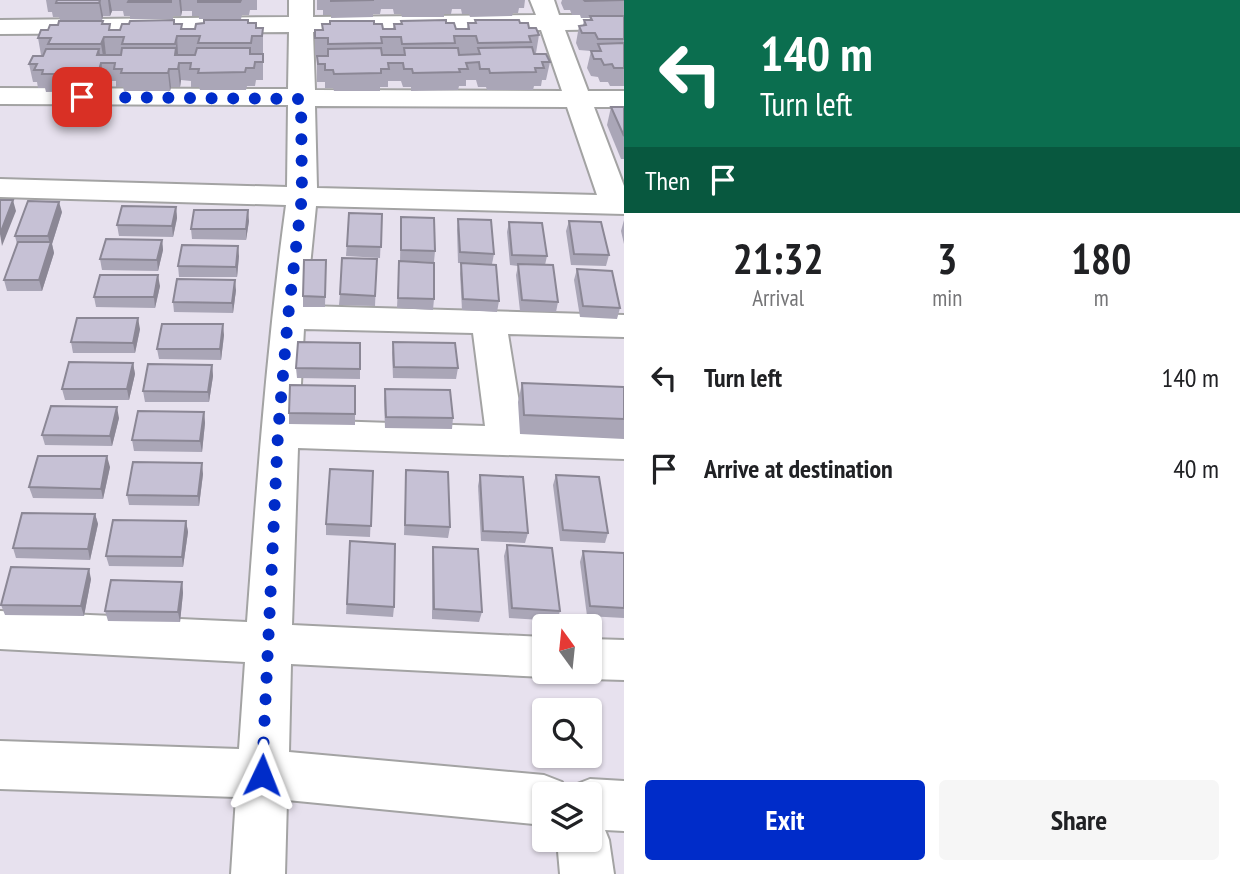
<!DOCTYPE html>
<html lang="en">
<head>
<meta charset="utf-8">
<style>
  :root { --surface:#fff; --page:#f6f6f6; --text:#202124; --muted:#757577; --accent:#002cc9 }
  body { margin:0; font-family:"PT Sans Narrow",sans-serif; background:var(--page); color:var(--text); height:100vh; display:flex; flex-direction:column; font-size:26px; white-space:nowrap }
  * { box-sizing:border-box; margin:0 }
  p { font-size:23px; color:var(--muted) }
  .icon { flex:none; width:38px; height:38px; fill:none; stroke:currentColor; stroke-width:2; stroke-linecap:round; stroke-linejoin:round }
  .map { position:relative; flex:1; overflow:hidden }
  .drawer { display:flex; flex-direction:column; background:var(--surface); width:616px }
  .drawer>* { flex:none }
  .guide { background:#0b6e4f; color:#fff; overflow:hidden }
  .needle { width:46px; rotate:345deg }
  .tools { position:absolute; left:532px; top:614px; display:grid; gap:14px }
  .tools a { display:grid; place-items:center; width:70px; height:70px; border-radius:7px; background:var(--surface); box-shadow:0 2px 5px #0004; font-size:35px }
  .pin { position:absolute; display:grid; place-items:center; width:60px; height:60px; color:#fff; margin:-30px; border-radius:14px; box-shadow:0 4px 10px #0006 }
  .me { position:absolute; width:77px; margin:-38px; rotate:2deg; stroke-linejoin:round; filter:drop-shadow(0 0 5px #0008) }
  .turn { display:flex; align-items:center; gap:24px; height:147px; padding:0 21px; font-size:32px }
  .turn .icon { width:91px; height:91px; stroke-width:2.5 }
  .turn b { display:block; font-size:49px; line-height:60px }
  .then { display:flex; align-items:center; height:66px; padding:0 21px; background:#0003; gap:14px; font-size:26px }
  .eta { display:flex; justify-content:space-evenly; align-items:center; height:119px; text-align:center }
  .eta b { font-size:42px; font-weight:700; line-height:49px }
  .action { display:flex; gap:14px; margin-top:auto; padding:14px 21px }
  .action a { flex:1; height:80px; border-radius:7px; background:var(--accent); color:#fff; font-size:28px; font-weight:700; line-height:80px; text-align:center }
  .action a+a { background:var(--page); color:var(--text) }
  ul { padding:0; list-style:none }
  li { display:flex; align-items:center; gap:21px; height:91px; padding:0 21px }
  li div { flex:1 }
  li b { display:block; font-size:26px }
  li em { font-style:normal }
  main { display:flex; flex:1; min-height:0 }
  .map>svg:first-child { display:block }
</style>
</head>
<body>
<main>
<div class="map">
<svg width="624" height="874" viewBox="0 0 624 874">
  <rect width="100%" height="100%" fill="#e7e1ee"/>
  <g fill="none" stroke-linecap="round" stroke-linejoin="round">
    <defs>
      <g id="minor">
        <path d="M289,0h24v17l223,-2 -6,-15h24l5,15h65v14l-59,1 23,61h36v16h-30l30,79v28l-308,-8 -10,100 318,9v22l-116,-3 15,93 101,4v28l-326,-11 -6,177 252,12v35h14l-14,5 -253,-13 -2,88 255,23 18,7 5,12h-23v31l-257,-25 -2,74h-54l5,-77 -236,-8v-48l239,8 6,-87 -245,-13v-38l247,11c10,-139 20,-278 39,-417l-286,-8v-18l287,8 1,-82 -288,-1v-16l288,1 1,-57 -289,2v-14l289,-3zM541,30l21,61 -247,-1 -2,-58zM315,106l252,1 30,88 -280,-7zM304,329l169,4 12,93 -186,-6z"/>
        <path d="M590,639l34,1v40l-34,-1 -16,-6 16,-1z"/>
        <path d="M590,779l34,2v50l-19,-1 4,10 5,34h-54l-3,-34h33v-46h-22l4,-8z"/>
      </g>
    </defs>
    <use href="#minor" stroke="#a3a3a3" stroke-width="4"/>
    <use href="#minor" fill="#fff" fill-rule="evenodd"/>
  </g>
  <g fill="#aaa6b7" fill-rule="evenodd">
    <path d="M46,0h211v10h-7l-1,5h-7l-1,4h-42v-3h-7v-5h-10l-1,5h-8v3h-43v-3h-6l-1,-5h-11l-2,5h-7l-1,4h-42l-1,-3h-6l-1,-5h-4z"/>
    <path d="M317,0h208l-1,8h-5l-1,5h-5l-1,3 -42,1 -1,-3h-7l-1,-5h-9l-1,5h-7v3h-42l-1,-3h-7l-1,-5h-12l-1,5h-7v3l-42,1v-3h-8v-5h-6z"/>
    <path d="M562,0h62v86h-14l-2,-4h-8l-2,-5 -7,-1 -4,-8 4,-17 -12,-1 -3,-7 3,-17 4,-1 1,-5h5l1,-2h-9l-1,-3h-8l-2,-5h-6l-3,-7z"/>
    <path d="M475,20l45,3 9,5 10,7 -3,18h-3l1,1 16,8 -4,18h-4l-1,6h-7l-1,4h-46l-1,-3h-8l-2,-7h-10v6h-7l-1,4 -47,1v-4h-8l-2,-6h-13v6h-8v4h-46l-1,-3h-8v-6h-8v-26h11l-13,-1v-25h7v-6h52l9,5h10l1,-5h7v-3l45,2 10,6h11l1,-6h7zM382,54h18v1h-18z"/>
    <path d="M103,21v3l8,6h9l55,-6h7v5h13l53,-6 8,5h7v25l-10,1h10v26h-7l-1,6h-8l-1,4h-46l-1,-3h-8v-6l-10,-1 -1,7h-9l-1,4h-46l-1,-4h-7v-6h-12l-2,6h-8l-2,4 -46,1 -1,-4h-7l-1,-6h-4l-4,-18 14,-9h-2l-3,-17 20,-13zM178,54h18l-1,1h-17z"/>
    <path d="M611,107h13v52h-3l-14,-34z"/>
    <path d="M176,207l1,11 -4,19 -54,-1 -2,-11z"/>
    <path d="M62,212l-10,32 2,9 -12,38h-35l-3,-11 13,-36 -2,-8z"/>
    <path d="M349,213l33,1 -2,44 -34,-2z"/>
    <path d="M401,217l34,34 -1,11 -34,-1z"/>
    <path d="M458,219l36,35 -2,10 -34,-1 -1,-33z"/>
    <path d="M624,220v24l-3,-13z"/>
    <path d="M249,221l-3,19 -54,-1 -1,-10z"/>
    <path d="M569,221l40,34 -3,11 -35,-1 -5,-34z"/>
    <path d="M509,222l38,34 -2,9 13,37 -2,10 -36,-1 -4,-36 2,-9 -8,-1 -3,-33z"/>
    <path d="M162,240l1,10 -5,21 -56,-1 -2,-11z"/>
    <path d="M239,256l-2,21h-58l-1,-11z"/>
    <path d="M377,259l-2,47 -36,-1 1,-11z"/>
    <path d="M326,260l-1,47h-22v-11z"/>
    <path d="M399,261l35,38 -1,11 -36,-2z"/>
    <path d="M461,263l38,38 -2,11 -35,-2 -2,-36z"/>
    <path d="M577,269l43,39 -3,11 -37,-2 -6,-37z"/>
    <path d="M160,286l-5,22 -59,-1 -2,-10z"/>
    <path d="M236,290l-3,23 -59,-1 -1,-10z"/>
    <path d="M140,329l-5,24h-62l-2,-11z"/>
    <path d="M224,335l-3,25 -62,-1 -2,-10z"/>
    <path d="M393,342l65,26 -2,11 -63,-1 -1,-25z"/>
    <path d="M133,363l2,11 -6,26h-64l-3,-11z"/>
    <path d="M212,365l1,11 -4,26h-64l-2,-11z"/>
    <path d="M296,368l64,1v10l-63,-1z"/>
    <path d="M522,383l102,4v52l-104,-5 -2,-32z"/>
    <path d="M355,386v39l-66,-1v-11z"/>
    <path d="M385,389l68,29 -1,11 -67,-1 -1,-28z"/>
    <path d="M204,412l1,11 -3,29 -68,-1 -2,-11z"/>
    <path d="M119,418l-7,28 -67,-1 -3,-10z"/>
    <path d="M110,467l-7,32 -70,-1 -4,-11z"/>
    <path d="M406,470l44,57 -2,11 -44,-3z"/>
    <path d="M373,471l-3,66 -44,-2v-11z"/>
    <path d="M203,474l-4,32 -70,-1 -2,-10z"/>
    <path d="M480,475l48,58 -3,10 -44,-2 -3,-55z"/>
    <path d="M556,475l52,58 -3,10 -45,-2 -7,-56z"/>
    <path d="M95,514l3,10 -8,36 -74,-2 -3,-10z"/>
    <path d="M186,521l2,11 -5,35 -74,-1 -3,-10z"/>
    <path d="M350,541l44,66 -1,10 -47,-3z"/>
    <path d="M507,545l53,66 -3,10 -48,-3 -5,-62z"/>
    <path d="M433,547l49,65 -3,10 -47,-3v-62z"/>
    <path d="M583,551l41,2v65l-37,-2 -7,-54z"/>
    <path d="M91,579l-7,37 -79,-1 -4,-10z"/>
    <path d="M182,582l1,11 -3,29 -72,-1 -3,-10z"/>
  </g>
  <g fill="#8b8795">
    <path d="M100,0l3,16 -1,4 -3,-17z"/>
    <path d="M108,0h2l2,11 -2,5z"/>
    <path d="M179,0h2l1,11 -1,5z"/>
    <path d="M177,36l1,18 -1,5 -2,-4z"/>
    <path d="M104,37l2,18 -2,7 -3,-18z"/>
    <path d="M99,49l5,32 -2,6 -5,-32z"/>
    <path d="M179,63l2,17 -1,7 -2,-18z"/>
    <path d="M169,69l2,18 -1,4 -2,-18z"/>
    <path d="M91,70l3,17 -2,4 -3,-17z"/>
    <path d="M13,200l3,11 -14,35 -2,-12z"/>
    <path d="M59,202l3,10 -10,32 2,9 -12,38 -3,-11 11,-35 -2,-9z"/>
    <path d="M176,207l1,11 -4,19 -1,-11z"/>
    <path d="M248,210l1,11 -3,19v-11z"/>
    <path d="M162,240l1,10 -5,21 -1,-11z"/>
    <path d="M238,246l1,10 -2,21 -1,-10z"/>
    <path d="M158,275l2,11 -5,22 -1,-11z"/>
    <path d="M235,280l1,10 -3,23 -1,-10z"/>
    <path d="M138,318l2,11 -5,24 -2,-10z"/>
    <path d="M223,324l1,11 -3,25 -1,-11z"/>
    <path d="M133,363l2,11 -6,26 -2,-11z"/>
    <path d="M212,365l1,11 -4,26 -1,-10z"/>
    <path d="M117,407l2,11 -7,28 -2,-10z"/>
    <path d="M204,412l1,11 -3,29 -2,-11z"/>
    <path d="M107,456l3,11 -7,32 -2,-10z"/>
    <path d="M202,463l1,11 -4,32 -1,-10z"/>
    <path d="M95,514l3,10 -8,36 -2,-11z"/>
    <path d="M186,521l2,11 -5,35 -1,-10z"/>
    <path d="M89,569l2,10 -7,37 -3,-10z"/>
    <path d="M182,582l1,11 -3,29 -2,-10z"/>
  </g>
  <g fill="#c6c1d5" stroke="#8b8795" stroke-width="2">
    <path d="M57,0h43l-1,3h-43z"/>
    <path d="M129,0h42v2h-43z"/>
    <path d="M198,0h43l-1,2h-42z"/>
    <path d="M331,0h43l-43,1z"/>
    <path d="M584,0h40l-39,1z"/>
    <path d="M590,16h34v23h-26l-3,-6h-13l-3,-7 7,-1 -2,-5h8z"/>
    <path d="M174,20v4h8l-1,5h14l1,-5 8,-1v-3h44v3h8v5h7l-1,8h-10l-1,7h-53l2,-7h-23l-2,8h-53l2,-7h-20l-3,7h-53l3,-6h-13l3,-8h7l2,-5h8l1,-4h44l-1,3h8l-1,6h11l2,-6h7l1,-3z"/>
    <path d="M446,20v3h8l2,6h13l-1,-6h8l-1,-3h44l1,3h8l1,5h7l3,7 -10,1 2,6 -53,1 -2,-7h-22l1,7 -53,1 -1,-7h-20l1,6 -54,1v-6h-13v-8h8l-1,-6h8v-3h44v3h8l1,5h12l-1,-5h8l-1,-3z"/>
    <path d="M624,43v25h-10l-2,-4 -8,1 -3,-6h-7l-3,-8h10l-3,-7z"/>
    <path d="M532,47l2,7h12l4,8h-8l2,6h-9l1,4 -46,1 -1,-4h-9l-1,-7 -13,1 2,6h-9l1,3 -47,1 -1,-4h-8l-1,-6h-15l1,6h-8v4l-47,1 -1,-4h-8v-6h-7l-1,-8h11v-7l53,-1 1,7h23l-1,-7h54l1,7 21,-1 -2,-6z"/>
    <path d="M122,48h54l-1,7h20l2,-7h53v6h13v8h-8l-1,6h-8l-1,4 -47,1 1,-4h-9l1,-6h-12l-1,6h-9l-1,4h-47l1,-4h-8l1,-6h-14l-2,7h-8l-2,4h-47l1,-4h-9l3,-6h-8l4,-8h10l3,-7h53l-2,6h24z"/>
    <path d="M611,107h13v29z"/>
    <path d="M0,200h13l-13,34z"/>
    <path d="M28,201l31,1 -11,34h-33z"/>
    <path d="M122,206l54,1 -4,19 -55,-1z"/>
    <path d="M194,210h54l-2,19h-55z"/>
    <path d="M349,213l33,1 -1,33 -34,-1z"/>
    <path d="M401,217l33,1 1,33 -34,-1z"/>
    <path d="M458,219l33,1 3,34 -34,-2z"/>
    <path d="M569,221l32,1 8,33 -35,-1z"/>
    <path d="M509,222l33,1 5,33 -35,-1z"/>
    <path d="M106,239l56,1 -5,20 -57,-1z"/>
    <path d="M18,242h33l-12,38h-35z"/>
    <path d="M182,245l56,1 -2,21 -58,-1z"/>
    <path d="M342,258l35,1 -2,37 -35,-2z"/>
    <path d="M304,260h22l-1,37 -22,-1z"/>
    <path d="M399,261l35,2v36l-36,-1z"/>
    <path d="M461,263l35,2 3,36 -36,-2z"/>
    <path d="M518,264l35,1 5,37 -36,-2z"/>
    <path d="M577,269l35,2 8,37 -37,-2z"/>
    <path d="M100,275h58l-4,22h-60z"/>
    <path d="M177,279l58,1 -3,23 -59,-1z"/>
    <path d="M77,318h61l-5,25 -62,-1z"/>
    <path d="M162,324h61l-3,25h-63z"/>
    <path d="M298,342l62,1v26l-64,-1z"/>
    <path d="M393,342l62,1 3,25 -64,-1z"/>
    <path d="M69,362l64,1 -6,26h-65z"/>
    <path d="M148,364l64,1 -4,27 -65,-1z"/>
    <path d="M522,383l102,4v32l-100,-4z"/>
    <path d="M290,385l65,1v28l-66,-1z"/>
    <path d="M385,389l65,1 3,28 -67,-1z"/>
    <path d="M51,406l66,1 -7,29 -68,-1z"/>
    <path d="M138,411l66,1 -4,29 -68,-1z"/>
    <path d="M38,456h69l-6,33 -72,-2z"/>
    <path d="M133,462l69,1 -4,33 -71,-1z"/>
    <path d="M330,469l43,2 -2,55 -45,-2z"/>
    <path d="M406,470l42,2 2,55 -45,-2z"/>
    <path d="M480,475l43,2 5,56 -45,-2z"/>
    <path d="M556,475l43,2 9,56 -45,-3z"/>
    <path d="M22,513l73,1 -7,35 -75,-1z"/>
    <path d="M113,520l73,1 -4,36 -76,-1z"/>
    <path d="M350,541l45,3 -1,63 -47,-3z"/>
    <path d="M507,545l45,3 8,63 -48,-3z"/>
    <path d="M433,547l45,2 4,63 -48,-3z"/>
    <path d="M583,551l41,2v55l-34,-2z"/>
    <path d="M11,567l78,2 -8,37 -80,-1z"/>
    <path d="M111,580l71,2 -4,30 -73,-1z"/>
  </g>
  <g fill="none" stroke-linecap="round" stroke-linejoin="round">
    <path stroke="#002cc9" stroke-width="12" stroke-dasharray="0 21.6" d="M82,97l219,2 1,97 -14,121 -10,116 -16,342"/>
  </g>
</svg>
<div class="tools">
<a><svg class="needle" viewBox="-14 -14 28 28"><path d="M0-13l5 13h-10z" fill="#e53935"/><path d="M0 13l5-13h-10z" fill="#757577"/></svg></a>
<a><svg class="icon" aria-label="search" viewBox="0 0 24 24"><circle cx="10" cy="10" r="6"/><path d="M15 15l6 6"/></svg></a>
<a><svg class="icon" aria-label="layers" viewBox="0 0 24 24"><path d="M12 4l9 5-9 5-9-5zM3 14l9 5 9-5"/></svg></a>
</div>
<div class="pin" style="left:82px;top:97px;background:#d93025"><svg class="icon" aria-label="arrive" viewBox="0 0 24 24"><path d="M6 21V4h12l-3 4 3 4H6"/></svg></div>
<svg class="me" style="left:262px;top:775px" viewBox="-20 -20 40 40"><path d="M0-17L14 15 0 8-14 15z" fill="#002cc9" stroke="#fff" stroke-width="4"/></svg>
</div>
<section class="drawer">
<div class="guide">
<div class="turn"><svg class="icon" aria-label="left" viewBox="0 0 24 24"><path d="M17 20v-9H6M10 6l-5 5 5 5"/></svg><div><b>140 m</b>Turn left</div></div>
<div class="then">Then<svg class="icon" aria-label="arrive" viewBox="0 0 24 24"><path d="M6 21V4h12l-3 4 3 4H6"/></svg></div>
</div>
<div class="eta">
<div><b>21:32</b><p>Arrival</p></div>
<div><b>3</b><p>min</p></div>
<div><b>180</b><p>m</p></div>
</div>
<ul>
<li><svg class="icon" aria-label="left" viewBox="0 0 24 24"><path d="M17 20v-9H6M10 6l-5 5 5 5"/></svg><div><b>Turn left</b></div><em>140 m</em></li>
<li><svg class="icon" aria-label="arrive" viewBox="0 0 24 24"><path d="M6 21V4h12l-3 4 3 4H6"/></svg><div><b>Arrive at destination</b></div><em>40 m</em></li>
</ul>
<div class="action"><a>Exit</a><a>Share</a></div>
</section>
</main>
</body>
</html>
